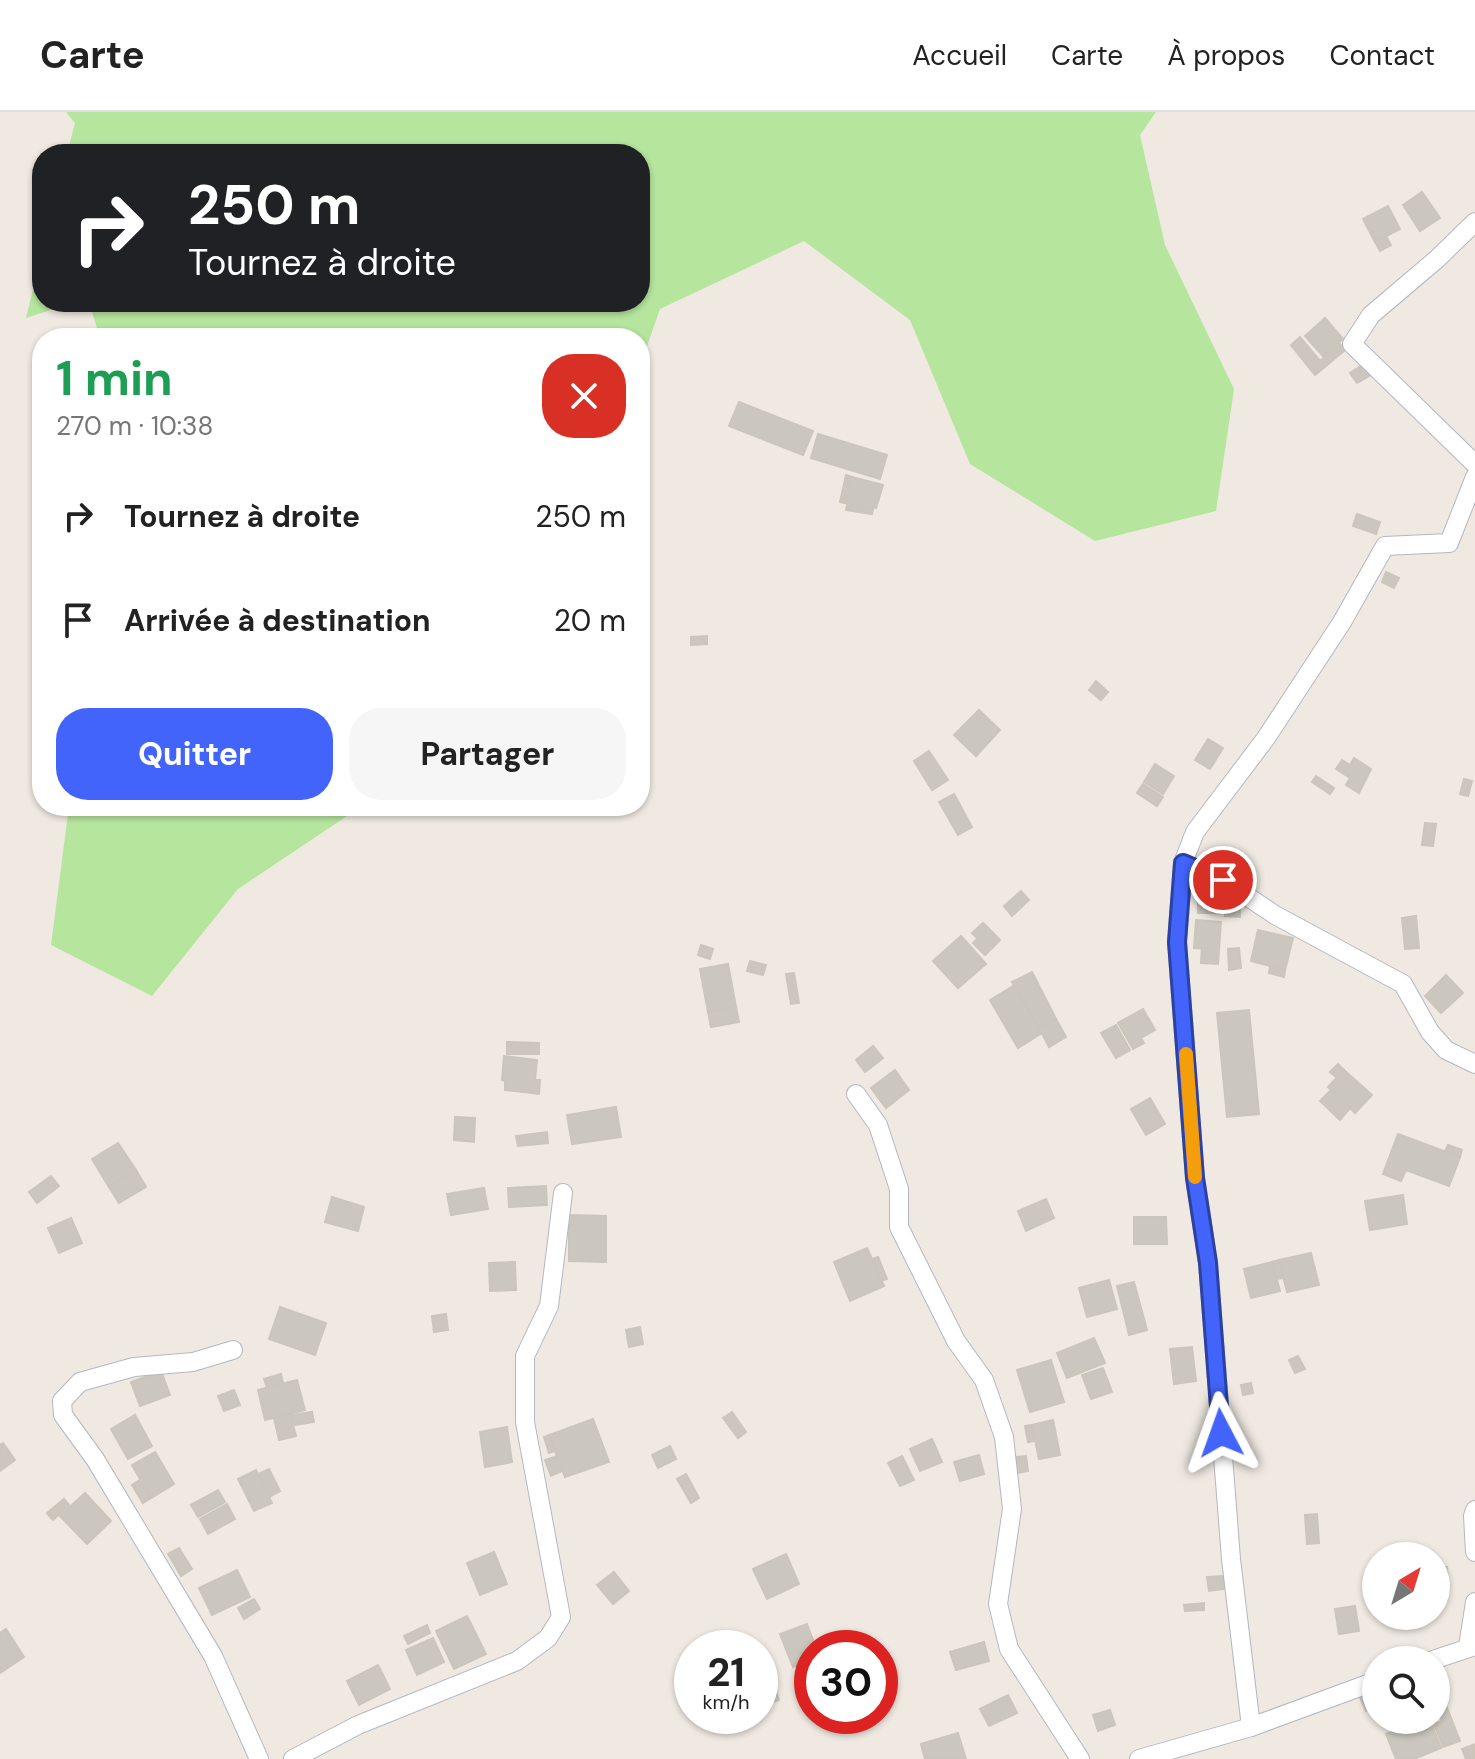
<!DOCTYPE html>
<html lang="fr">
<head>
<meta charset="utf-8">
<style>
  :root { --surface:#fff; --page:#f6f6f6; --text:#222; --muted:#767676; --line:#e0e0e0; --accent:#4264fb }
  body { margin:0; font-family:"DM Sans",sans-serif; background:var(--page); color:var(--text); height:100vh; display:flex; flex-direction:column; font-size:30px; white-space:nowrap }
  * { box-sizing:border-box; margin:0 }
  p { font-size:26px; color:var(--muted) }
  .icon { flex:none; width:44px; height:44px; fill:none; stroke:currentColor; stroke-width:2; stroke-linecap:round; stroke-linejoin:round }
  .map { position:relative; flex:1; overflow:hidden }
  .sheet { position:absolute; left:32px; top:216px; width:618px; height:488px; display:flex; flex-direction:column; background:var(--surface); border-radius:32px; box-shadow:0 2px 6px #0004 }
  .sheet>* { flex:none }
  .guide { position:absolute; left:32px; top:32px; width:618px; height:168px; border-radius:32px; box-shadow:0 2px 6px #0004; background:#202124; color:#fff; overflow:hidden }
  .needle { width:52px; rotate:38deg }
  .controls { position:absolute; left:1362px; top:1430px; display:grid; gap:16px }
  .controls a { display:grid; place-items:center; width:88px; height:88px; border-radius:50%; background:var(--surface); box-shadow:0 2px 6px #0004; font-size:40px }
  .speed { position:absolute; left:674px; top:1518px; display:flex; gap:16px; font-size:40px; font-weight:700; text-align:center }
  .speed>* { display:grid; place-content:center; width:104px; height:104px; border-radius:50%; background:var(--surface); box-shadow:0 2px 6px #0004; line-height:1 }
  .speed small { font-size:20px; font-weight:400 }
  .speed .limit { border:12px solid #d22; background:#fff; color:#111 }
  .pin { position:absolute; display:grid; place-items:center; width:68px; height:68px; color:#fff; margin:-34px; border:4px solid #fff; border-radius:50%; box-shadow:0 2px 8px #0007 }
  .me { position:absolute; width:88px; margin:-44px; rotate:356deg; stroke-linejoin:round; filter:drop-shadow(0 0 6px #0008) }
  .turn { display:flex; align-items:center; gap:28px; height:168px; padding:0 24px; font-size:36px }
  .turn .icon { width:104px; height:104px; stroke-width:2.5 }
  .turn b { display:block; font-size:56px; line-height:68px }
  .round { display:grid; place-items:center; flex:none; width:84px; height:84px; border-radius:32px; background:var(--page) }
  .summary { display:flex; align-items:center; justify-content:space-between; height:136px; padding:0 24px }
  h1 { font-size:48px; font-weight:700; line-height:60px; color:#1e9e55 }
  .primary-button { display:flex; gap:16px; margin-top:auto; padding:16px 24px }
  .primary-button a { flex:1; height:92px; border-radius:32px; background:var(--accent); color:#fff; font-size:32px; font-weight:700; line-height:92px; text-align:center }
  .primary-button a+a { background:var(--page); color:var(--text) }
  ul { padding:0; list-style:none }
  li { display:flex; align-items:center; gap:24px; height:104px; padding:0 24px }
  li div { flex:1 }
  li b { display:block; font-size:30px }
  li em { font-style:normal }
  header { display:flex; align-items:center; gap:48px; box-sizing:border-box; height:112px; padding:0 40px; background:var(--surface); border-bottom:2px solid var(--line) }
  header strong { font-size:38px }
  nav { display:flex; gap:44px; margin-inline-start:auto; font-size:28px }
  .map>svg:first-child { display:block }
</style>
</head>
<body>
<header>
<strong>Carte</strong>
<nav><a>Accueil</a><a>Carte</a><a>À propos</a><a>Contact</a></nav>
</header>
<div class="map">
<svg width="1475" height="1647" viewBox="0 0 1475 1647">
  <rect width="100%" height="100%" fill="#efe9e1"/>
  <g fill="#b6e59e">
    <path d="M66,0h1090l-16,23 25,110 69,144 -18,122 -121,30 -125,-77 -60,-144 -106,-79 -144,68 -20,57v-28h-540l-11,-36h551v-148h-573l8,-31z"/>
    <path d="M42,141v49h33l-49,16z"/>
    <path d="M69,694h288l-7,8 -112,75 -86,107 -101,-51z"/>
  </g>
  <g fill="#cbc7bf" stroke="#cbc5ba" stroke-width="2">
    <path d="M1422,80l18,26 -20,13 -17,-26z"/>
    <path d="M1388,94l12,23 -25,13 -12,-23z"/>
    <path d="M1386,124l5,9 -11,6 -5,-9z"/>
    <path d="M1325,206l18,21 -20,17 -18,-20z"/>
    <path d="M1300,225l20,24 20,-17 5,6 -30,25 -24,-30z"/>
    <path d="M1364,252l7,11 -14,8 -7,-10z"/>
    <path d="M739,290l74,29 -10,24 -74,-29z"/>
    <path d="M818,322l69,21 -7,24 -69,-21z"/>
    <path d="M846,363l6,2 -7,26 -5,-1z"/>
    <path d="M852,365l31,8 -7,23 -31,-5z"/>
    <path d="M847,393l26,4 -1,5 -26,-4z"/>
    <path d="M1357,402l23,8 -4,12 -23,-8z"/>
    <path d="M1386,460l13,6 -5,10 -12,-6z"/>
    <path d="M707,524v8l-16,1v-8z"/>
    <path d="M1096,569l12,11 -7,8 -12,-10z"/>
    <path d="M979,598l21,20 -24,26 -22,-21z"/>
    <path d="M1208,627l15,9 -13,21 -15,-9z"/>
    <path d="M929,639l19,29 -16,10 -18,-29z"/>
    <path d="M1354,646l17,11 -12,24 -13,-8 4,-7 -14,-9 6,-9 8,5z"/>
    <path d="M1155,652l19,12 -11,18 -19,-12z"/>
    <path d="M1316,664l18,12 -4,6 -18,-12z"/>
    <path d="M1464,667l8,2 -4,15 -8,-2z"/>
    <path d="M1143,672l20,13 -6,9 -20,-13z"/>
    <path d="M954,682l18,33 -14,8 -19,-33z"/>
    <path d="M1425,711l11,1 -3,22 -11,-1z"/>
    <path d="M1021,779l8,9 -17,16 -8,-10z"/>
    <path d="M1198,783l20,1v17h-20z"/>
    <path d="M1225,786l15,1v18l-15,-1z"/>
    <path d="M1416,804l3,32 -14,1 -3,-31z"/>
    <path d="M1196,808l25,2 -2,28 -25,-2z"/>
    <path d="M983,811l5,5 -10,11 -6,-6z"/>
    <path d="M988,816l12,12 -15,15 -12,-12z"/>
    <path d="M1258,818l35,8 -8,32 -34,-9z"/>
    <path d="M961,824l25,28 -28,24 -25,-27z"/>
    <path d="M701,833l12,4 -3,10 -12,-4z"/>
    <path d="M1202,836l17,2 -1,14 -17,-1z"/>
    <path d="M1239,836l2,20 -12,2 -1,-21z"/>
    <path d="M750,849l16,4 -3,10 -16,-4z"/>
    <path d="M728,852l8,43 -28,5 -8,-43z"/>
    <path d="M1270,854l15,4 -1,7 -15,-4z"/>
    <path d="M1032,860l24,47 -17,9 -27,-46z"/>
    <path d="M794,861l5,30 -8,1 -5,-30z"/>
    <path d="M1446,863l17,18 -22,20 -16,-17z"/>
    <path d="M1013,874l29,47 -24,15 -28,-48z"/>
    <path d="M736,895l3,15 -28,5 -3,-15z"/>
    <path d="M1143,897l12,21 -14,8 3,5 -11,6 -15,-26z"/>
    <path d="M1249,898l10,104 -32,3 -10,-104z"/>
    <path d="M1056,907l10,18 -17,10 -10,-19z"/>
    <path d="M1116,913l14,25 -14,8 -15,-25z"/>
    <path d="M507,930l32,1v11h-32z"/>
    <path d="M873,934l10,12 -18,14 -9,-12z"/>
    <path d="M504,944l33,4 -2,20h5l-1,14 -34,-4v-9l-3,-1z"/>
    <path d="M1338,952l6,6 -7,8 -7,-6z"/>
    <path d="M895,958l14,20 -23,18 -15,-20z"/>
    <path d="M1344,958l28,25 -17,18 -27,-26z"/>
    <path d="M1331,978l19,18 -10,12 -20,-19z"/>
    <path d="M1150,986l15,26 -19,11 -15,-26z"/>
    <path d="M616,995l5,30 -49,7 -5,-29z"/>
    <path d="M455,1005l20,1 -1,24 -20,-2z"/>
    <path d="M547,1020l1,11 -30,3 -2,-10z"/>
    <path d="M1398,1022l62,23 -11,29 -43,-16 -5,11 -18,-7z"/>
    <path d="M118,1031l18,27 -27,17 -17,-28z"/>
    <path d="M1448,1033l14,5 -2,7 -15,-6z"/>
    <path d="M136,1058l10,17 -27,16 -10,-16z"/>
    <path d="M51,1064l8,10 -22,17 -8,-11z"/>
    <path d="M546,1074l1,19 -38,2 -1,-19z"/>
    <path d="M484,1076l4,21 -37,6 -4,-21z"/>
    <path d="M1403,1083l4,29 -37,6 -5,-29z"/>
    <path d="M332,1085l32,10 -6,24 -33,-9z"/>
    <path d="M1046,1087l8,19 -28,13 -8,-20z"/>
    <path d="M569,1103l37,1v46l-37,-1z"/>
    <path d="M1134,1105h32l1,27h-33z"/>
    <path d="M71,1106l11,25 -23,10 -11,-25z"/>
    <path d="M867,1136l17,38 -34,15 -16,-39z"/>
    <path d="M1311,1141l8,32 -32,7 -8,-32z"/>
    <path d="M878,1145l9,22 -6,2 -9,-22z"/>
    <path d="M1279,1148l4,18 -6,1 -5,-17z"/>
    <path d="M515,1150l1,28 -26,1 -1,-28z"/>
    <path d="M1272,1150l8,29 -29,7 -7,-29z"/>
    <path d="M1109,1168l8,29 -30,8 -8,-29z"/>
    <path d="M1134,1170l13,48 -18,5 -12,-49z"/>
    <path d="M280,1195l46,16 -11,32 -46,-16z"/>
    <path d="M446,1202l2,16 -14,2 -2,-16z"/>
    <path d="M640,1215l3,17 -14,3 -3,-17z"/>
    <path d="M1094,1226l11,25 -38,15 -10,-25z"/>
    <path d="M1192,1235l4,34 -22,3 -4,-35z"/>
    <path d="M1298,1244l7,13 -10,4 -6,-13z"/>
    <path d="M1051,1248l13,42 -34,10 -13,-42z"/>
    <path d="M1103,1256l9,24 -21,7 -9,-24z"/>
    <path d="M161,1259l9,24 -30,11 -9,-24z"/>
    <path d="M281,1262l2,9 -16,5 -3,-9z"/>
    <path d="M297,1268l8,30 -40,10 -7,-30z"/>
    <path d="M1251,1271l2,10 -10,2 -2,-10z"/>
    <path d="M234,1278l6,15 -16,6 -6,-15z"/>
    <path d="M312,1300l2,10 -20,3 -2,-10z"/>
    <path d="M732,1300l14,20 -8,6 -15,-20z"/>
    <path d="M290,1302l6,22 -17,4 -5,-22z"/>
    <path d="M135,1303l17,31 -24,13 -17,-30z"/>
    <path d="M593,1307l16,43 -44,15 -16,-42z"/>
    <path d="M1053,1308l7,35 -21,4 -7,-34z"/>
    <path d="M1032,1313l3,16 -7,1 -3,-16z"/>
    <path d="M507,1315l5,35 -27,5 -5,-35z"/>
    <path d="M549,1323l6,16 -6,2 -5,-16z"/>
    <path d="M932,1327l10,23 -22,9 -10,-22z"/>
    <path d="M3,1331l12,17 -15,11v-26z"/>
    <path d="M670,1334l6,13 -18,9 -6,-13z"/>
    <path d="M155,1340l19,32 -23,14 -19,-33z"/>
    <path d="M979,1343l5,19 -24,7 -6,-19z"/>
    <path d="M557,1344l5,15 -11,5 -6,-16z"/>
    <path d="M902,1344l12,24 -14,6 -12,-23z"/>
    <path d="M1026,1344l2,15 -11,2 -2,-16z"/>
    <path d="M269,1357l11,22 -11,6 -11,-23z"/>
    <path d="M256,1358l16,33 -18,8 -16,-32z"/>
    <path d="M686,1362l13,24 -8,5 -14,-24z"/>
    <path d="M140,1368l11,18 -8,5 -11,-18z"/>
    <path d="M218,1378l7,12 -27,15 -7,-12z"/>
    <path d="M85,1381l26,28 -24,23 -27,-28z"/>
    <path d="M64,1387l5,6 -16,15 -6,-7z"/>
    <path d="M227,1392l8,15 -27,15 -8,-15z"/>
    <path d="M1317,1402l2,29 -12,1 -2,-29z"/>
    <path d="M179,1436l13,21 -11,7 -13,-22z"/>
    <path d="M494,1440l13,32 -27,11 -13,-32z"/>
    <path d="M786,1442l13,30 -32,15 -14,-30z"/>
    <path d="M1436,1455h11l1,26 -12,1z"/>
    <path d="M237,1458l13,27 -38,18 -13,-27z"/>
    <path d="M614,1460l15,19 -16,13 -16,-19z"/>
    <path d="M1223,1464l1,13 -15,2 -2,-14z"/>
    <path d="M254,1487l6,10 -16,10 -6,-11z"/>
    <path d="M1204,1491v7l-19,1 -1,-6z"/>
    <path d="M1355,1494l4,25 -20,3 -4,-25z"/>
    <path d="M467,1504l19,38 -32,15 -18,-38z"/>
    <path d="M807,1512l9,24h-4v11l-19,8 -13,-33z"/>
    <path d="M427,1513l3,8 -22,11 -4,-8z"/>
    <path d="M6,1517l18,28 -24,16v-40z"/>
    <path d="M433,1526l11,24 -27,13 -11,-25z"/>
    <path d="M984,1530l5,19 -33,9 -6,-18z"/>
    <path d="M764,1547l15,41 -19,7v-47z"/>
    <path d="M378,1553l12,24 -31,16 -12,-24z"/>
    <path d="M1376,1575v20l-10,4 -7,-16z"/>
    <path d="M1008,1583l9,18 -28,13 -9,-17z"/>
    <path d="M1446,1593l5,13 -9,3 -5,-13z"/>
    <path d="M1110,1598l5,15 -17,6 -5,-16z"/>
    <path d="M1451,1606l9,23 -17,6 -9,-23z"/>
    <path d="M1388,1608h33l-28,12z"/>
    <path d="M1421,1608h9l11,28 -27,11h-18l-10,-25z"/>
    <path d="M958,1621l8,26h-41l-4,-15z"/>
    <path d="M1475,1632v15h-9l-4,-10z"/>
  </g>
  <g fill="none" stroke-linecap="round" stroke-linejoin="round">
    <defs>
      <g id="minor">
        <path d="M1475,110l-38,37 -66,56 -19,29 123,120"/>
        <path d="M1183,751l40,17 52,35 128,69 27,48 16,18 29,14"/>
        <path d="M856,982l22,31 21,64v38l57,114 28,39 20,57 8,72 -14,95 11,45 71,110"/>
        <path d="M233,1238l-40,12 -59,5 -54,15 -18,19 1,14 32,44 118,197 46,103"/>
        <path d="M1475,1398l-2,6 2,36"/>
        <path d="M1468,1535l7,-45"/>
        <path d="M1433,1548l42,-14"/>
        <path d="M1251,1615l-20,-168 -23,-296 -13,-85 -18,-236 6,-79 12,-31 71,-94 76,-116 43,-76 64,-3 26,-66"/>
        <path d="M293,1647l65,-34 159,-64 31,-23 13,-21 -36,-195v-66l24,-50 14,-113"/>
        <path d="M1139,1647l112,-32 125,-46"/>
      </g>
    </defs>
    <use href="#minor" stroke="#b4b7c1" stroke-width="20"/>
    <use href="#minor" stroke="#fff" stroke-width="18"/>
  </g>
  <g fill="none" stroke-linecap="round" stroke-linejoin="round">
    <defs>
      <path id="route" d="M1221,1321l-13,-170 -13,-85 -18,-236 6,-79 40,17"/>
    </defs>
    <use href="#route" stroke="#2b41a3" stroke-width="20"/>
    <use href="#route" stroke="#4264fb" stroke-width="14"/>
    <path stroke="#f59e0b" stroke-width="14" d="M1186,942l9,123"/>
  </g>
</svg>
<div class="controls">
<a><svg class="needle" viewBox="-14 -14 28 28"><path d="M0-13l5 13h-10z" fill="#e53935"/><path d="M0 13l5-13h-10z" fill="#767676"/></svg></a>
<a><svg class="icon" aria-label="search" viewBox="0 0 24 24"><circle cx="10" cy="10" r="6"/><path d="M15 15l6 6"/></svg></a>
</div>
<div class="speed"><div>21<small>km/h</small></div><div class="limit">30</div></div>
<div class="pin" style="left:1223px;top:768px;background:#d93025"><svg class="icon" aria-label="arrive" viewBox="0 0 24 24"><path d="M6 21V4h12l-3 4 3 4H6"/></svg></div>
<svg class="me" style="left:1221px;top:1321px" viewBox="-20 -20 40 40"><path d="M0-17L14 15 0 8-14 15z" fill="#4264fb" stroke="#fff" stroke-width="4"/></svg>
<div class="guide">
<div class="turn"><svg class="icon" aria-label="right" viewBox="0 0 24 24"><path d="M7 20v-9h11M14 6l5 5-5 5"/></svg><div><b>250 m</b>Tournez à droite</div></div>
</div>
<section class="sheet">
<div class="summary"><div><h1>1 min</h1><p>270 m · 10:38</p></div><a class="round" style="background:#d93025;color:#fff"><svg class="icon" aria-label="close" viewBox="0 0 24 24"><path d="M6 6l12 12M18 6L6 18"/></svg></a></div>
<ul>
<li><svg class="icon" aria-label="right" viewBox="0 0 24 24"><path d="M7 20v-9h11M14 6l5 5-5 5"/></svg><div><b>Tournez à droite</b></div><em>250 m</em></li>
<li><svg class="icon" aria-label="arrive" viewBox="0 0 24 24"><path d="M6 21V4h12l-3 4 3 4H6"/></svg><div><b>Arrivée à destination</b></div><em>20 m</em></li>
</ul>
<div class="primary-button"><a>Quitter</a><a>Partager</a></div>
</section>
</div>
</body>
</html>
